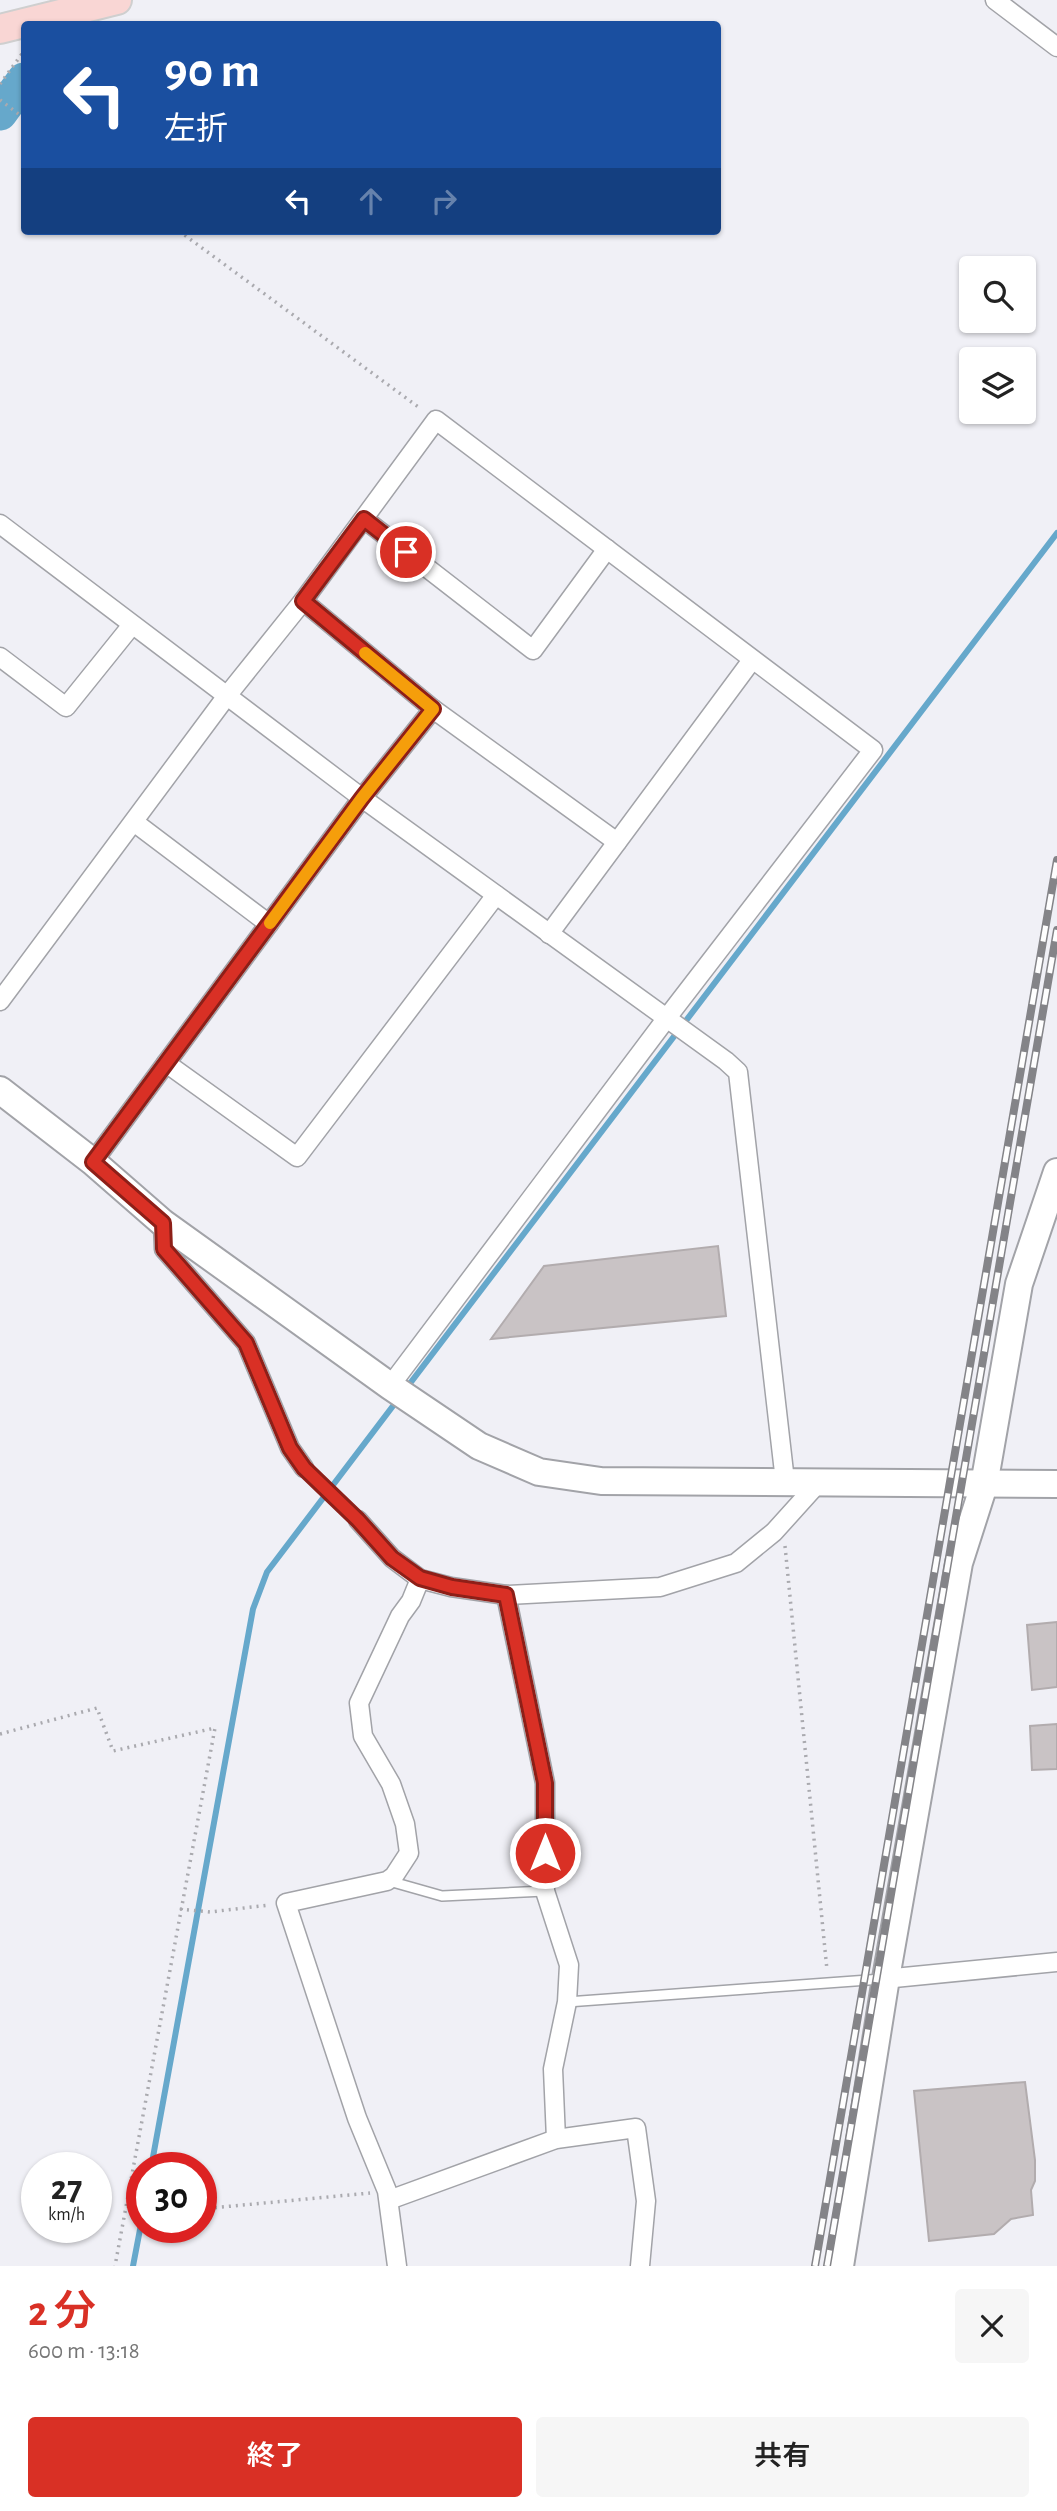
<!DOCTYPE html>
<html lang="ja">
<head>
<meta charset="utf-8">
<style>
  :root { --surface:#fff; --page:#f6f6f6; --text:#222; --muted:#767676; --accent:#d93025 }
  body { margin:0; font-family:"Alegreya Sans","Noto Sans JP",sans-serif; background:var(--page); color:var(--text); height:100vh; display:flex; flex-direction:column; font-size:26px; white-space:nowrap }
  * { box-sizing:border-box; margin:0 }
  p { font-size:23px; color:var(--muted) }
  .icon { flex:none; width:38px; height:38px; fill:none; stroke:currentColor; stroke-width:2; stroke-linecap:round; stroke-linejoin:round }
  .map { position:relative; height:2266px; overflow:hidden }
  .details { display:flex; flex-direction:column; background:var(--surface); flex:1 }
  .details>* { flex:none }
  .top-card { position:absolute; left:21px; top:21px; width:700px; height:214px; border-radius:7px; box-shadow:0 2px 5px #0004; background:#1a4fa0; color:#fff; overflow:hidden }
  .fabs { position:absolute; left:959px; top:256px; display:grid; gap:14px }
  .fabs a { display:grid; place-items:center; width:77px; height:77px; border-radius:7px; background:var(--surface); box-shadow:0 2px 5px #0004; font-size:35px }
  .speed { position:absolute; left:21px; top:2152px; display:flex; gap:14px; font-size:35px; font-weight:700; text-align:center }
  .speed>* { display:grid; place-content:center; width:91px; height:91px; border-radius:50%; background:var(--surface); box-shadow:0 2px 5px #0004; line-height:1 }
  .speed small { font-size:18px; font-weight:400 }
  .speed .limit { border:10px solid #d22; background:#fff; color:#111 }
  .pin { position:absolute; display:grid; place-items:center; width:60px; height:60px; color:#fff; margin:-30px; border:4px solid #fff; border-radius:50%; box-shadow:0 2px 7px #0007 }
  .me { position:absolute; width:77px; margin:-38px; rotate:0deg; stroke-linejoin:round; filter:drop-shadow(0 0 5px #0008) }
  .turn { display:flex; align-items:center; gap:24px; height:147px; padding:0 28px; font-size:32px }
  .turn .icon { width:91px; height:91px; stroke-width:2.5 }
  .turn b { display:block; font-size:49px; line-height:60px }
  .lanes { display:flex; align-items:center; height:66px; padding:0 28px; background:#0003; justify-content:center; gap:35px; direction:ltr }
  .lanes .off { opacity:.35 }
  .round { display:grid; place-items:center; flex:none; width:74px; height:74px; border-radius:7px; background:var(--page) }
  .head { display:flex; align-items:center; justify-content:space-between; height:119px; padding:0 28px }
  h1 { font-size:42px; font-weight:600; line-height:52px; color:var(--accent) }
  .button { display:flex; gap:14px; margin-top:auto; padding:14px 28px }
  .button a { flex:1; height:80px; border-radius:7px; background:var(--accent); color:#fff; font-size:28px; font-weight:600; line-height:80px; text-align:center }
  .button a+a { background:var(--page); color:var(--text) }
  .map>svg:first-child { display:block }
</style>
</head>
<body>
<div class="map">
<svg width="1057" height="2266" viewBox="0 0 1057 2266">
  <rect width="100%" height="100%" fill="#f0f0f6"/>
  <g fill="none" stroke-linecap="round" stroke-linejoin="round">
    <g stroke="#66a8cb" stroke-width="6">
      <path d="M405,1390l652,-857"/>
      <path d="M151,2168l102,-559 14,-37 132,-174"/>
      <path d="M133,2266l9,-47"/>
    </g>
    <path stroke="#66a8cb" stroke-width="35" d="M0,113l24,-33"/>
  </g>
  <g fill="#c9c3c5" stroke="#b2acae" stroke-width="2">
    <path d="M718,1246l8,70 -235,23 53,-73z"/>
    <path d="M1057,1622v65l-25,3 -5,-65z"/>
    <path d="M1057,1724v45l-25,1 -2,-44z"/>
    <path d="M1025,2082l10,78v21l-4,9 2,25 -22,4 -17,15 -65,7 -15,-150z"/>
  </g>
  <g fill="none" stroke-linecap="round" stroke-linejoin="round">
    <defs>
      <g id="lane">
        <path d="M304,1468l54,52"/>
        <path d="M389,1881l53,15 103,-5"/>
        <path d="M567,2002l315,-23"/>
      </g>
      <g id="street">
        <path d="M995,0l62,47"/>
        <path d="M364,519l169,131 74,-101"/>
        <path d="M0,524l362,274 364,263 12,11 47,409"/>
        <path d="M303,601l130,108 184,133"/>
        <path d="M0,657l66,50 66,-82"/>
        <path d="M134,822l135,102"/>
        <path d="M549,934l203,-274"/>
        <path d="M0,1001l226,-304 77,-96 133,-181 437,330 -207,269 -276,367"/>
        <path d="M166,1063l131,94 199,-262"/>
        <path d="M93,1162l269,-364 71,-89"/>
        <path d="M163,1223l1,26 82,94 44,105 14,20"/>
        <path d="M358,1520l34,38 28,21 31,8 55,8 154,-8 76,-24 38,-31 46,-51"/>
        <path d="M506,1595l39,188v108l24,74 -2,37 -14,67 3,70"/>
        <path d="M894,1978l163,-16"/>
        <path d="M389,2200l167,-61 80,-11 10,73 -6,65"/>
        <path d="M397,2266l-10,-75 -30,-73 -71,-215 101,-22 7,-5 15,-23 -4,-29 -14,-40 -28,-48 -4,-33 41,-87 11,-15 9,-22"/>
      </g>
      <g id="secondary">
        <path d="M0,1090l93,72 70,61 227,163 89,60 60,26 62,9 456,3"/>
        <path d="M840,2266l46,-288 73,-415 25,-78 35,-201 38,-112"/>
      </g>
      <path id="primary" d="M0,29l117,-29"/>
    </defs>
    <use href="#lane" stroke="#a2a3a8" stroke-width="12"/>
    <use href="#street" stroke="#a2a3a8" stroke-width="21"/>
    <use href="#secondary" stroke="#a2a3a8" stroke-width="30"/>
    <use href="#primary" stroke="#cfcfcf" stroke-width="32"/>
    <g stroke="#aaaaaf" stroke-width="3.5" stroke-dasharray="2 5" stroke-linecap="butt">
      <path d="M0,84l24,-33"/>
      <path d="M0,100l24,18"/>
      <path d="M179,231l242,178"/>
      <path d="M785,1546l42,424"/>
      <path d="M0,1734l97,-26 16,43 102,-23 -100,538"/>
      <path d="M180,1909l30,3 59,-7"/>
      <path d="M127,2206l15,4"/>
      <path d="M201,2209l169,-16"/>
    </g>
    <use href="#lane" stroke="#fff" stroke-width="9"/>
    <use href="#street" stroke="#fff" stroke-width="18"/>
    <use href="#secondary" stroke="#fff" stroke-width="26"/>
    <use href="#primary" stroke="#f9d6d4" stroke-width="28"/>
    <defs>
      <g id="rail">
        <path d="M815,2266l242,-1406"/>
        <path d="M827,2266l230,-1336"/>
      </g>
    </defs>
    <use href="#rail" stroke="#848488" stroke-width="8"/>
    <use href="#rail" stroke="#fefefe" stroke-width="5" stroke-dasharray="16" stroke-linecap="butt"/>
  </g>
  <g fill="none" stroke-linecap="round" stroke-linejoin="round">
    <defs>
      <path id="route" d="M406,552l-42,-33 -61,82 130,108 -71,89 -269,364 70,61 1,26 82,94 44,105 14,20 54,52 34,38 28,20 32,9 54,8 39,188v70"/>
    </defs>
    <use href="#route" stroke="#8d1f18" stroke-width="18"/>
    <use href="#route" stroke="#d93025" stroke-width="12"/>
    <path stroke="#f59e0b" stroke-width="12" d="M270,923l92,-125 71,-89 -68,-56"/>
  </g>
</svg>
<div class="fabs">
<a><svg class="icon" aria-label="search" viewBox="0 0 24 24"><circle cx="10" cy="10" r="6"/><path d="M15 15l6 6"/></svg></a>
<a><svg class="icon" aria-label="layers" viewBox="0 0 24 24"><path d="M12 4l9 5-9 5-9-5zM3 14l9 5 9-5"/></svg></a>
</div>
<div class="speed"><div>27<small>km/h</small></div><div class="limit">30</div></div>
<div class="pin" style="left:406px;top:552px;background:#d93025"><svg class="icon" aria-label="arrive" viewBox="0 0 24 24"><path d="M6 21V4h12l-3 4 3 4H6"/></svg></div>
<svg class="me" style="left:545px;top:1853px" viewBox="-20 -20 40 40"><circle r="17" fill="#d93025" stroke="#fff" stroke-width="3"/><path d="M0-11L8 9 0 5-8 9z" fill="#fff"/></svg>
<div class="top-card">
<div class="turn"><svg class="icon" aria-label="left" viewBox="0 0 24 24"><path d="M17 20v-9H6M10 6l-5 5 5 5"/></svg><div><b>90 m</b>左折</div></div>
<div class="lanes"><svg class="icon" aria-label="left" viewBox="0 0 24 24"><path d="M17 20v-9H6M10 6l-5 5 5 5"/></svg><svg class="icon off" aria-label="ahead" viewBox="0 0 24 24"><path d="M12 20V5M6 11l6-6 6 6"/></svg><svg class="icon off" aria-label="right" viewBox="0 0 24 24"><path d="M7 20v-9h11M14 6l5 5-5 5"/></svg></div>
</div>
</div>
<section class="details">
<div class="head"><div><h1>2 分</h1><p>600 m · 13:18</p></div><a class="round"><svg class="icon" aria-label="close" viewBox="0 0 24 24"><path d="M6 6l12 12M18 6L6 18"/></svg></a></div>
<div class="button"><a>終了</a><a>共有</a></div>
</section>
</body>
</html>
